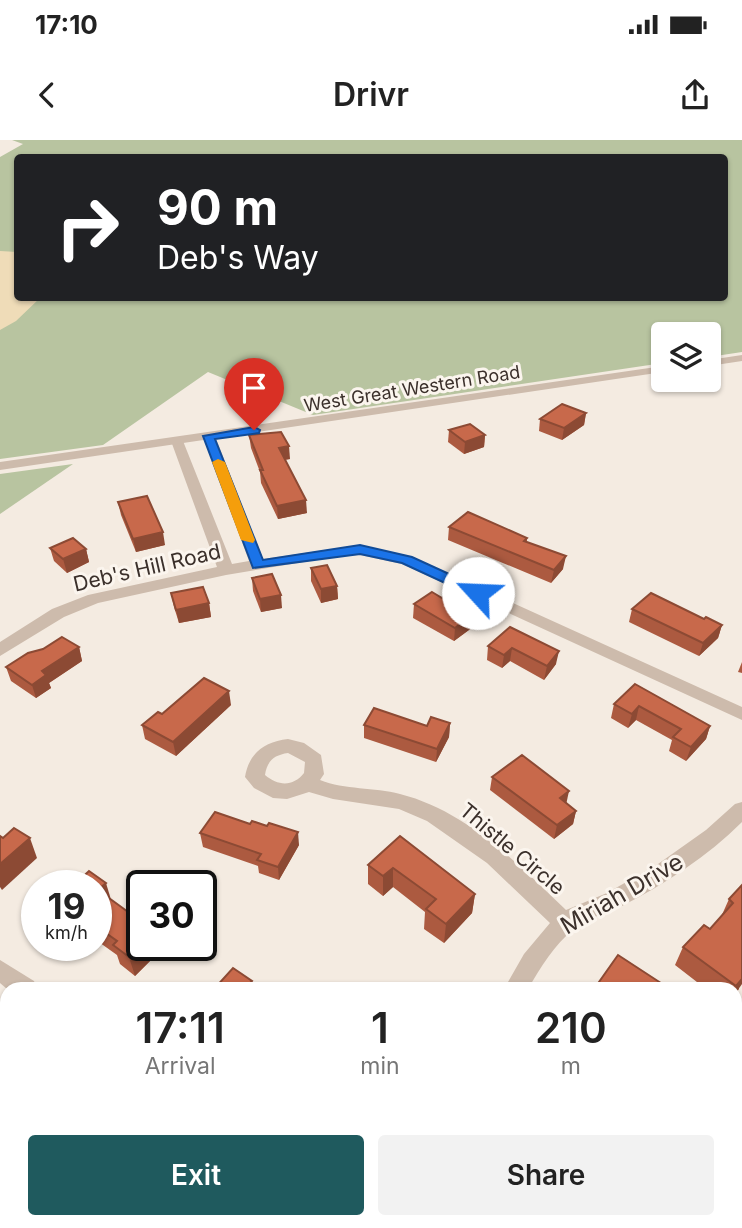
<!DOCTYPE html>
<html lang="en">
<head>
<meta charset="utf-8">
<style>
  :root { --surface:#fff; --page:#f2f2f2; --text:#222; --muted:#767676; --accent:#1f5a5e }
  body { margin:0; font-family:Inter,sans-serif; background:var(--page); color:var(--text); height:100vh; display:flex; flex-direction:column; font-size:26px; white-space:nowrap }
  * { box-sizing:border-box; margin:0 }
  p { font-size:23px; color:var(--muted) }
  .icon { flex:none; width:38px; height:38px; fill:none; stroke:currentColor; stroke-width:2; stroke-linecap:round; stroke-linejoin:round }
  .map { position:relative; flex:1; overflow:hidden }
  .side { position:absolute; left:0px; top:842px; width:742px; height:247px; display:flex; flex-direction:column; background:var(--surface); border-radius:21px 21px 0 0; box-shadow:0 2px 5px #0004 }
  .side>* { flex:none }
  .hud { position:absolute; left:14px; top:14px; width:714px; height:147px; border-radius:7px; box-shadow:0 2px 5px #0004; background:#202124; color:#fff; overflow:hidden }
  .tools { position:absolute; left:651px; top:182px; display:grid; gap:14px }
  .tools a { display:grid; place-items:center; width:70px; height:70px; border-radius:7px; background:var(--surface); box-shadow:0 2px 5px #0004; font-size:35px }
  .speed { position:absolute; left:21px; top:730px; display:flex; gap:14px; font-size:35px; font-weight:700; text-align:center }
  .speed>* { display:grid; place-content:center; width:91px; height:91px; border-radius:50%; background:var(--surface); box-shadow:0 2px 5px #0004; line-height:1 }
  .speed small { font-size:18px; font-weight:400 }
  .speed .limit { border:4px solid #111; border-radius:10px; background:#fff; color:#111 }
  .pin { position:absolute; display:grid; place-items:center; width:60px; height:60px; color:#fff; margin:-72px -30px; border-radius:50% 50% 50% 0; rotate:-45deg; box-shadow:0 0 7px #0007 }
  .pin .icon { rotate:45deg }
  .me { position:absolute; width:77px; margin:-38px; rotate:295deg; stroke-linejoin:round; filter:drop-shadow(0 0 5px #0008) }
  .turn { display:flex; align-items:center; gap:24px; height:147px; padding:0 28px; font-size:32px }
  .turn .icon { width:91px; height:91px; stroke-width:2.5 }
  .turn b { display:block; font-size:49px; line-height:60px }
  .eta { display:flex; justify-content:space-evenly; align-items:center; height:119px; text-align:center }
  .eta b { font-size:42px; font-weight:600; line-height:49px }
  .primary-button { display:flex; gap:14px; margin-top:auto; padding:14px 28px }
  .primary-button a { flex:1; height:80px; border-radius:7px; background:var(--accent); color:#fff; font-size:28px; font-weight:600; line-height:80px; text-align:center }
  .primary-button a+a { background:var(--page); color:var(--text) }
  .status { display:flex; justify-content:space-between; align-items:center; height:49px; padding:0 35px; background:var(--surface); direction:ltr }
  .status svg { height:19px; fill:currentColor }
  header { display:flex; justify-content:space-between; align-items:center; height:91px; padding:0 28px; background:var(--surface); font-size:32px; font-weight:600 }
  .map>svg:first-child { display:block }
</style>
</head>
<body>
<div class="status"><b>17:10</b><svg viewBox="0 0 49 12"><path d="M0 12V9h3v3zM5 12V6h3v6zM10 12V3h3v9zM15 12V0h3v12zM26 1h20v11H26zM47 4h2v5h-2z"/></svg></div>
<header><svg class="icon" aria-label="back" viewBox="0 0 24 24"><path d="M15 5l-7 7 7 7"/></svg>Drivr<svg class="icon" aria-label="share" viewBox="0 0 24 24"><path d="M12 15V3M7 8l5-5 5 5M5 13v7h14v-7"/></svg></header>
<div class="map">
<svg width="742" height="1088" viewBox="0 0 742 1088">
  <rect width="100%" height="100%" fill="#f4ebe1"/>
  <g fill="#b8c4a0" fill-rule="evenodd">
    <path d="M12,0h730v212l-33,5v-23h-46v29l-350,52 -105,-43 -105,73 -103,14v-302l23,-13zM18,18h706v140h-706z"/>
    <path d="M73,324l-73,50v-40z"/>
  </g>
  <path fill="#efdcb8" d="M0,111l17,1 1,46h22l-24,23 -16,9z"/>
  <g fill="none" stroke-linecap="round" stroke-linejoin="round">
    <g fill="#cdbbac" fill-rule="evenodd">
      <path d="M209,292l6,4 48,123 97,-14 52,12 330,150v13l-340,-156 -42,-9 -20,1 -114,19 -128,28 -34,14 -64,39v-14l52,-33 36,-14 129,-28 -46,-126 1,-3h10l1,3 49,123 17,-3 -46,-125z"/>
      <path d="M288,599l16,4 17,12 3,19 -4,6c25,10 54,7 80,14 67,17 118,70 166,116l41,-17 51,-29 48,-34 29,-26 7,-2v20c-34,34 -77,62 -120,84 -16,8 -34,11 -48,23 -20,16 -33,38 -46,60h-24l20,-35 26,-31 -63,-60 -60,-42 -28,-12 -66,-10 -24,-7 -22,7 -14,-1 -19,-10 -9,-11c4,-24 19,-35 43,-38zM288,613l17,9 -1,11c-11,14 -26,13 -39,2 2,-14 9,-20 23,-22z"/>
      <path d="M0,820l34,21 3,8h-30l-7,-6z"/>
      <path d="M320,1082h57l-3,6h-52z"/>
    </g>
    <g fill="#cdbbac" fill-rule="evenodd">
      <path d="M742,215v6l-33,5v-6z"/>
      <path d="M663,226v6l-663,98v-8z"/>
    </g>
  </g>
  <g fill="#ac5a40">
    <path d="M586,273l-2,12 -22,15 -23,-9 1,-12z"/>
    <path d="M449,290l36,5 -1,12 -20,7 -16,-12z"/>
    <path d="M249,295l41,24 -5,1 22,53 -29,6 -17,-36 -1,-11 -9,-24z"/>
    <path d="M118,362l47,43 -29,7 -15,-37z"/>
    <path d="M449,387l78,11v4l36,27 -12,14 -103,-43z"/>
    <path d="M50,408l36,1 3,13 -22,11 -13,-12z"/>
    <path d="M311,428l26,18 1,13 -17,4 -10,-22z"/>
    <path d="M252,438l30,30 -21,4 -8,-21z"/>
    <path d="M171,453l38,10 2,14 -32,6 -5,-16z"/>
    <path d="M442,458l36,12 -1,14 -23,17 -41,-23 1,-14z"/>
    <path d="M632,469l72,10 18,6 -4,13 -19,18 -70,-34z"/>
    <path d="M510,487l46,37 -12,16 -34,-19 -8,7 -15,-8 1,-14z"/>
    <path d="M79,507l3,14 -33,22 2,5 -15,10 -25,-17 -5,-14z"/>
    <path d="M742,522v11l-4,-1z"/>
    <path d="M635,544l75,42 -4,13 -20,22 -17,-10 3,-11 -36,-20 -8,8 -17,-10 3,-14z"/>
    <path d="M231,565l-55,51 -31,-17 -3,-14 20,-11z"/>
    <path d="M450,583l-1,14 -13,25 -72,-24v-13l63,1z"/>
    <path d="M492,637l74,26 10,8 -3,13 -19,15 -64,-49z"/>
    <path d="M200,693l99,12 -20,35 -20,-7 -1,-7 -55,-19z"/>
    <path d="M400,696l75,58 -3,19 -28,30 -20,-14 1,-17 -32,-25 -10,9 -15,-12v-19z"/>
    <path d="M742,745l-3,104 -4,5v-5h-29l-31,-24 8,-18 27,-18 11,-12 8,-18z"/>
    <path d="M96,746l15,13 31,46h24l-31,31 -15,-12 -3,-9 -21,-15z"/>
    <path d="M599,842l68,7h-70z"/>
    <path d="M7,968v24l-7,-11v-5z"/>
    <path d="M509,1082h11l-2,5z"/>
  </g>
  <g fill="#8c4a34">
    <path d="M586,273l-2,12 -22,15 2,-12z"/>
    <path d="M485,295l-1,12 -20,7 1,-12z"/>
    <path d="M289,306l1,13 -10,1 -1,-12z"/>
    <path d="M306,360l1,13 -29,6 -1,-13z"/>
    <path d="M163,392l2,13 -29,7 -3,-13z"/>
    <path d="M86,409l3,13 -22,11 -4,-14z"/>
    <path d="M566,416l-3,13 -12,14 3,-13z"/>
    <path d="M337,446l1,13 -17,4v-14z"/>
    <path d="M281,455l1,13 -21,4 -1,-13z"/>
    <path d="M209,463l2,14 -32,6 -3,-13z"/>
    <path d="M478,470l-1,14 -23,17 1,-13z"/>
    <path d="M722,485l-4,13 -19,18 4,-13z"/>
    <path d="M79,507l3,14 -33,22 2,5 -15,10 -4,-13 10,-14z"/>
    <path d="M512,508l-2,13 -8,7 2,-13z"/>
    <path d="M559,511l-3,13 -12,16 3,-14z"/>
    <path d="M229,551l2,14 -55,51 -3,-14z"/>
    <path d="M639,566l-3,14 -8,8 4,-14z"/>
    <path d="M450,583l-1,14 -13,25 1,-13z"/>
    <path d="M710,586l-4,13 -20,22 5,-14z"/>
    <path d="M569,651l-3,14 -6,-7z"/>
    <path d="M576,671l-3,13 -19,15 3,-14z"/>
    <path d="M298,692l1,13 -20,35 -1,-13z"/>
    <path d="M30,698l7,20 -35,32 -2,-3v-23z"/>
    <path d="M393,728v19l-10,9v-20z"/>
    <path d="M106,743l6,20 -14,-13z"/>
    <path d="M475,754l-3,19 -28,30 2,-19z"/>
    <path d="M142,805h24l-31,31 -6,-19z"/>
    <path d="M742,839v5l-7,10v-5z"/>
    <path d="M252,841l2,8h-9z"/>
  </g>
  <g fill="#c8694b" stroke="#8c4a34" stroke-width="2">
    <path d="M562,264l24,9 -22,15 -24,-9z"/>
    <path d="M470,284l15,11 -20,7 -16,-12z"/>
    <path d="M281,292l8,14 -10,2 27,52 -29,6 -17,-36h3l-14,-35z"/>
    <path d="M147,356l16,36 -30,7 -15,-37z"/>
    <path d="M468,372l59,26 -3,3 42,15 -12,14 -105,-43z"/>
    <path d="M73,398l13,11 -23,10 -13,-11z"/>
    <path d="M327,425l10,21 -16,3 -10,-21z"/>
    <path d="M272,434l9,21 -21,4 -8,-21z"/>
    <path d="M203,447l6,16 -33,7 -5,-17z"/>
    <path d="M432,452l10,6 3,-2 33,14 -23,18 -41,-24z"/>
    <path d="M651,453l53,26 2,-2 16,8 -19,18 -71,-34z"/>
    <path d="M510,487l49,24 -12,15 -35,-18 -8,7 -16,-9z"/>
    <path d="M62,497l17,10 -37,24 4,4 -14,10 -26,-18 22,-14 15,-4z"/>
    <path d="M204,538l25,13 -56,51 -31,-17 16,-13 4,2z"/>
    <path d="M635,544l75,42 -19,21 -18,-10 8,-8 -42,-23 -7,8 -18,-10z"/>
    <path d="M374,568l53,18 4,-9 19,6 -13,26 -73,-24z"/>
    <path d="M522,615l47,36 -9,7 16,13 -19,14 -65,-48z"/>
    <path d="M215,672l35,12 2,-3 15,5 2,-3 29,9 -20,35 -21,-7 4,-6 -61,-21z"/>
    <path d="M14,688l16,10 -30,26v-28l3,2z"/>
    <path d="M400,696l75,58 -29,30 -20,-15 10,-10 -43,-31 -10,8 -15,-11z"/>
    <path d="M89,731l17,12 -8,7 37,27 7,-6v34l-13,12 -16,-12 4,-4 -21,-15v-40h-23z"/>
    <path d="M742,745v94l-6,7 -53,-39 21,-22 6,4 23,-26 -4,-4z"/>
    <path d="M618,815l49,32 -1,2h-61l1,-2 -7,-5z"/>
    <path d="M233,828l19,13 -7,8h-31z"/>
    <path d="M7,968v17l-7,-6v-3z"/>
  </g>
  <path fill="#1a73e8" stroke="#114b97" stroke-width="2" d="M254,287l6,3 -1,3 -44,6 48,121 97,-15 52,12 72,33v6h-11l-71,-33 -42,-9 -107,14 -50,-132z"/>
  <path fill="#f59e0b" d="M218,319l7,3 30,78 -2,3 -12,-3 -29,-78z"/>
  <g text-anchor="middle" stroke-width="6" stroke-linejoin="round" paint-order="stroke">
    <g font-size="18" fill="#3b302b" stroke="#fbf5ee">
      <text transform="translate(412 249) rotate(-9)" y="6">West Great Western Road</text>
    </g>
    <g font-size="21" fill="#3b302b" stroke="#fbf5ee">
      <text transform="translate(147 428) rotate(-13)" y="7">Deb's Hill Road</text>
      <text transform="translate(512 709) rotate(40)" y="7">Thistle Circle</text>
    </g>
    <g font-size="24" fill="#3b302b" stroke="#fbf5ee">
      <text transform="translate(622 754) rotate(-30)" y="8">Miriah Drive</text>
    </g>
  </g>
</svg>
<div class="tools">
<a><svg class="icon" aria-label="layers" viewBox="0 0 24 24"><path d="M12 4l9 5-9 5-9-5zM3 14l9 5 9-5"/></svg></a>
</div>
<div class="speed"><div>19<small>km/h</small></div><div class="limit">30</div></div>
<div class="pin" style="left:254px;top:290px;background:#d93025"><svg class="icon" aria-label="arrive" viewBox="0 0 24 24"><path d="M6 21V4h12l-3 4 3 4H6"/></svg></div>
<svg class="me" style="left:478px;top:453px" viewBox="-20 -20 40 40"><circle r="19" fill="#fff"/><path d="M0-13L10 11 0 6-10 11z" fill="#1a73e8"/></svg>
<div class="hud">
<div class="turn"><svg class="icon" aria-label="right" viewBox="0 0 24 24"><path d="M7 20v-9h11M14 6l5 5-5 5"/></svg><div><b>90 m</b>Deb's Way</div></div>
</div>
<section class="side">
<div class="eta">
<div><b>17:11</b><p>Arrival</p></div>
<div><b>1</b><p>min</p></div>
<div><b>210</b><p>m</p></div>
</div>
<div class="primary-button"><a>Exit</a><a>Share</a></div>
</section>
</div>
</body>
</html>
